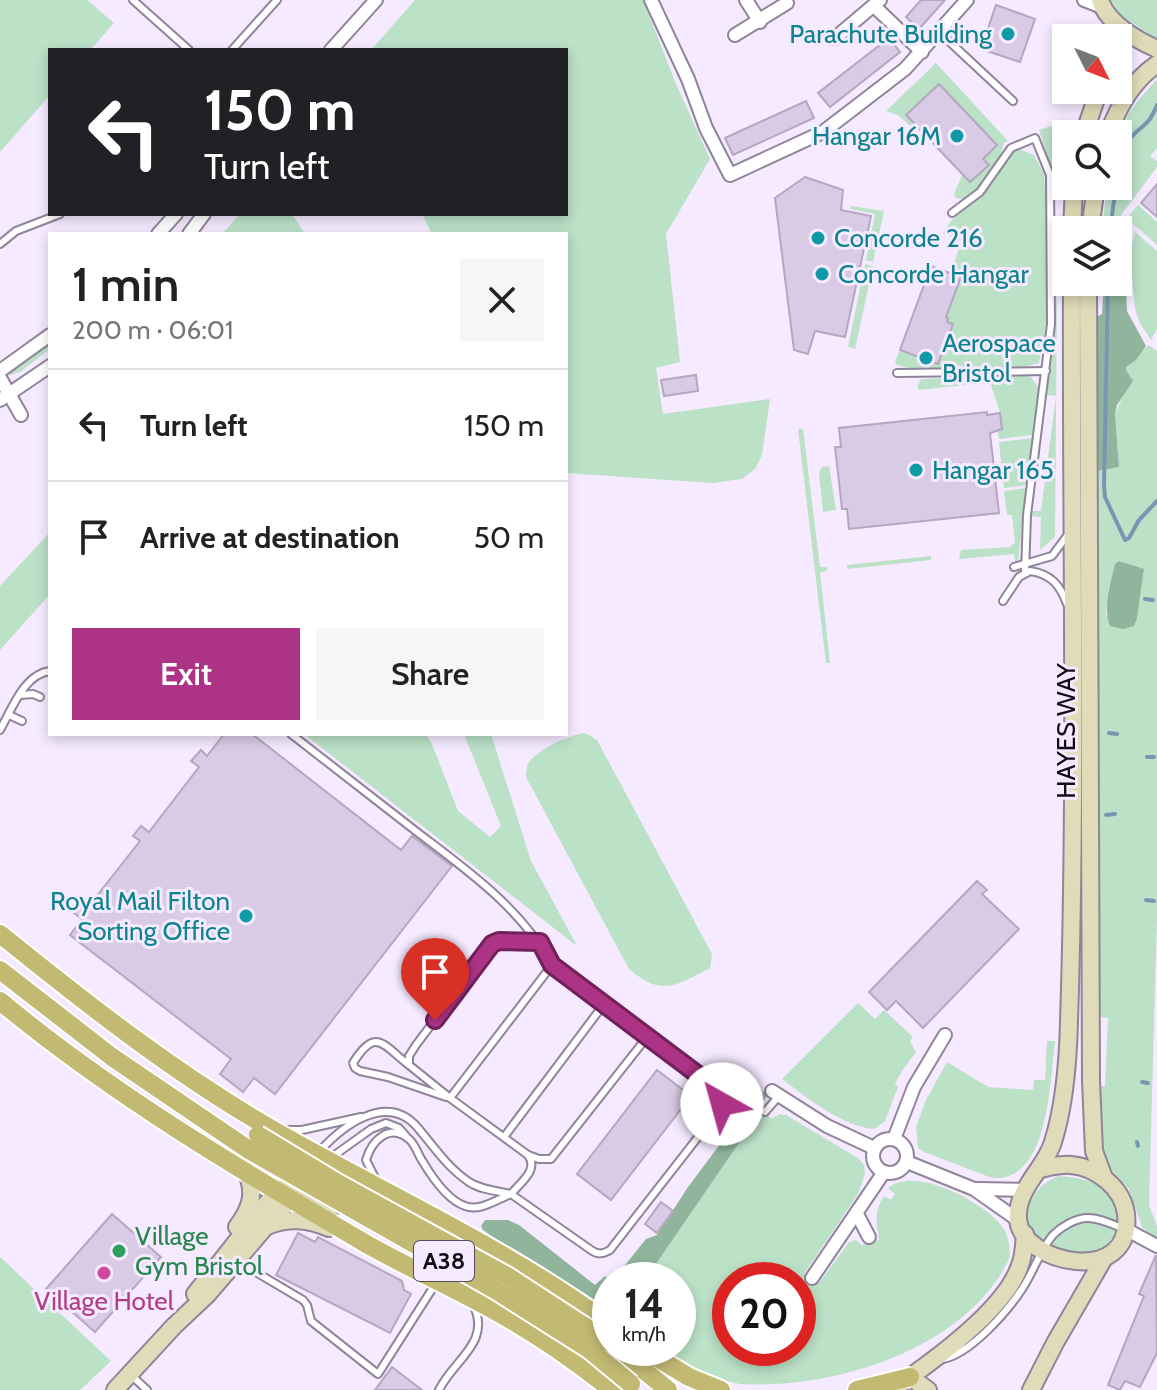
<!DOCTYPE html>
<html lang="en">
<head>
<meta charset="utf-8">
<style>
  :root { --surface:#fff; --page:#f6f6f6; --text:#222; --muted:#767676; --line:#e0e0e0; --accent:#ad3387 }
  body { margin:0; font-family:Cabin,sans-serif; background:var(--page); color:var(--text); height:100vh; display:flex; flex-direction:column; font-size:30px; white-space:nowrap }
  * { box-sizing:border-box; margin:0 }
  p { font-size:26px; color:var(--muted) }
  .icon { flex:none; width:44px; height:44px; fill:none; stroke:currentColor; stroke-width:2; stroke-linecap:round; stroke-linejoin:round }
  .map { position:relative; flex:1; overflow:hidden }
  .drawer { position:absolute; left:48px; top:232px; width:520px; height:504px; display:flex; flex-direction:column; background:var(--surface); border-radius:0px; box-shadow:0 4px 12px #0003 }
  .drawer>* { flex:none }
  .hud { position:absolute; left:48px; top:48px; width:520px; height:168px; border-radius:0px; box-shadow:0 4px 12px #0003; background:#202124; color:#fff; overflow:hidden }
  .needle { width:52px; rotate:132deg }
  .controls { position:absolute; left:1052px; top:24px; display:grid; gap:16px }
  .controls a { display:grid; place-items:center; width:80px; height:80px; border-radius:0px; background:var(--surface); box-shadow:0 4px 12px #0003; font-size:40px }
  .speed { position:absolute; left:592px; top:1262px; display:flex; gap:16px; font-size:40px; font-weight:700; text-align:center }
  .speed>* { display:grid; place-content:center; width:104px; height:104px; border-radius:50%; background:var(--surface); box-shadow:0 4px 12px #0003; line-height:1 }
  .speed small { font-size:20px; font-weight:400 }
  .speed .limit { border:12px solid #d22; background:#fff; color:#111 }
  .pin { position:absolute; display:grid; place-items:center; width:68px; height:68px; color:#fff; margin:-82px -34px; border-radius:50% 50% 50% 0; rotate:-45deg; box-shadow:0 0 8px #0007 }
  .pin .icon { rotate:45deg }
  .me { position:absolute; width:88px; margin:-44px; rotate:322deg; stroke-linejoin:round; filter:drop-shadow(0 0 6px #0008) }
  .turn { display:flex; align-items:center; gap:28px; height:168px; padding:0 24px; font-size:36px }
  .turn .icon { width:104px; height:104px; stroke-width:2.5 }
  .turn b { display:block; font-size:56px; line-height:68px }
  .round { display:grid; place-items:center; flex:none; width:84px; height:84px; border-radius:0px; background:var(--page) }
  .summary { display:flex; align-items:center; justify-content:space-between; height:136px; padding:0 24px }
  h1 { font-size:48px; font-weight:600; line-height:60px }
  .primary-button { display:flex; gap:16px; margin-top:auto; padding:16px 24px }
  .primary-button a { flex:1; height:92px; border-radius:0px; background:var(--accent); color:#fff; font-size:32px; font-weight:600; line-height:92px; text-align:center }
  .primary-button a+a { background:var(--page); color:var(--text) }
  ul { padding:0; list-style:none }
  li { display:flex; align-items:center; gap:24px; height:112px; padding:0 24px; border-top:2px solid var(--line) }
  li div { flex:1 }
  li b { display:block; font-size:30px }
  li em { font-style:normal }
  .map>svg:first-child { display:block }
</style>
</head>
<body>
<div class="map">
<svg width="1157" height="1390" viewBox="0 0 1157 1390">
  <rect width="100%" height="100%" fill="#f5eaff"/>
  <g fill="#bbe1c7" fill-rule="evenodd">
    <path d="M0,0h87l27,23 -24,27h-40v45l-50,57z"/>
    <path d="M415,0h228l33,84 34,75 -44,75 14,128 -24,6 7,46 107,-15 -8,56 -7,14 -13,10 -30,4 -146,-10v-239h-134l-10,-20h144v-164h-195z"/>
    <path d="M1110,0h47v39l-35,-23z"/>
    <path d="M936,63l72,78 -4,2c-5,22 -21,45 -40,57l-8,-2 -2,-4 8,-19 9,7 17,-17 -5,-6 14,-14 -58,-61 -33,31 11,12 -4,1 -15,-13 -12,-4z"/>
    <path d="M1157,79v69l-7,8 7,5v6l-36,48 9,14 -6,12 -6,-2v-9h-16l5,-44h11c0,-15 -3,-32 0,-46 4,-23 25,-45 39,-61z"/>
    <path d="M1054,125l-1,49 -14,-44z"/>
    <path d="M1019,149l15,6 10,19 3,53 -1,98 -7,38 -16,4 -103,4 -23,-6 -2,-3 5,-12 38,14 15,-39 -6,-3 1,-4 -2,-1 15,-40 -11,-4 12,-32 -19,-7c9,-21 35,-32 49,-50 9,-12 14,-28 27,-35z"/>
    <path d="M1138,205l19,17v23l-27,-24 -1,-6z"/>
    <path d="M851,206l33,5 -11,51 -7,-2 9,-46 -25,-5z"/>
    <path d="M240,214h52l13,20h-83z"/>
    <path d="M1135,232l22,19v78l-6,11 -11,-17 -5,-14 -5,-56z"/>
    <path d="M865,264l8,2 -18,83 -7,-2z"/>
    <path d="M1057,294l-2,243 -15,13 1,-33 -10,-1 1,-5h9l15,-115 -9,-1z"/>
    <path d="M50,342v7l-30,23 -10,3 -1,-2z"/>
    <path d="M1149,345l8,6v566l-8,288 8,21v15l-15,-14 -13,-38 -21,-22 -7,-15 -3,-66h7l3,-68 -9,-1 -4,-72 3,-474 21,-5 -4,-52 8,-18 3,-30zM1119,561l25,9 -7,48 -31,-3 2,-25 7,-26z"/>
    <path d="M1024,375l7,2 8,12 -5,46 -35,4 -2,-9 5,-1 -2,-16 -10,-31 -71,8 -2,-3 4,-8z"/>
    <path d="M798,429h5l17,138h7v4l-7,1 10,91h-4z"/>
    <path d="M1033,438l-6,47 -23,3 -5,-46z"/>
    <path d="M829,466l7,44 -13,2 -4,-39 3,-6z"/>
    <path d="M1026,488l-8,74h-3l-1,-8 -55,5 2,-9 50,-3 1,-3 3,-1 -3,-28h-5l-3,-24z"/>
    <path d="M50,532v62l-50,56v-64z"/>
    <path d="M931,556v4l-84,9v-4z"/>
    <path d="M585,733l12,7 115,214 -2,14c-35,18 -48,29 -81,1l-103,-192c0,-1 1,-12 2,-13 6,-13 43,-30 57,-31z"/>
    <path d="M304,734h122l6,10 26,67 32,26 11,-11 -37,-92h27l40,127 46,85z"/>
    <path d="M858,1003l17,16 9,-9 29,27 -3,4 6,11c-8,11 -15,19 -21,32l3,3 -13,34 -11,8c-33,-3 -66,-31 -92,-50z"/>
    <path d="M1047,1041h8c-5,40 -6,142 -63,137l-68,-26 -6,-4 -2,-21 10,-27 21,-38 41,25 45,3 1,-10h11z"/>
    <path d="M758,1110l14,9 7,-5 7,1 72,43 6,7 1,9 -7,20 -54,80 15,9 30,-41 7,-2 6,5 17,-5c-3,-17 -5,-29 5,-44l7,4 4,-6 -7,-6c27,-23 95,14 114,38 6,9 8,20 8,31 -41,90 -174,133 -270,127 -28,-5 -54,-20 -77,-36h15v-68h-33l94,-137zM730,1280h68v68h-68z"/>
    <path d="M1059,1176c16,1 34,4 47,14 19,14 14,46 -4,59 -9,6 -19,5 -30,3 -9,-1 -21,-4 -29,-9 -29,-21 -13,-57 16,-67z"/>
    <path d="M0,1257l111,104 -31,29h-80z"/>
  </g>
  <g fill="#90b59c">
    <path d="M1118,239l6,2 3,70 19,35 -10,14 -10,7v3l7,11 -16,24 -2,9 4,53 -21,4v-155l4,-2 2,-32h14z"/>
    <path d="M1119,561l25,8 -7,49 -3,8 -11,3 -13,-3c-7,-20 0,-42 5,-62z"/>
    <path d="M742,1075l25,20 -28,48 -94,137h-32l33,-41 11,-4 31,-48 62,-83 -22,-16z"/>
    <path d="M485,1220h23l11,5 76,60 10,-9 5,5v24l-10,-2 -107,-66 -10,-7 -2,-4z"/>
  </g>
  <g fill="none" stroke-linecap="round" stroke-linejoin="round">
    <g stroke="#7896b2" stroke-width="4">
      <path d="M1118,175c3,-12 5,-30 14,-39 14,-14 16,-10 25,-31"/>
      <path d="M1110,230l6,-44"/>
      <path d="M1108,282l-4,203 1,12 20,43 4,-2 10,-18 18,-19"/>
      <path d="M1145,599l8,1"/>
      <path d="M1109,733l8,1"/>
      <path d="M1147,757h7"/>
      <path d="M1106,815l9,-1"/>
      <path d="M1146,900l8,1"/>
      <path d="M1142,1082l6,1"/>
      <path d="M1137,1142l1,4"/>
    </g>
  </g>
  <g fill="#d9cbe5" stroke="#b4a7c0" stroke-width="2">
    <path d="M921,0h24l-26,29 -13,-12z"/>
    <path d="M996,5l39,14 -15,43 -39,-13z"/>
    <path d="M889,38l11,14 -70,55 -12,-14z"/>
    <path d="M939,84l58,61 -14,14 6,6 -19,17 -64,-67z"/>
    <path d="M806,101l8,17 -81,37 -8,-17z"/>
    <path d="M805,177l38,13 -2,20 30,6 -26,121 -30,-6 -7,23 -14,-4 -19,-152z"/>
    <path d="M1157,184v33l-16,-14z"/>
    <path d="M931,266l30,11 -15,40 2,1 -1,4 6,2 -15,40 -38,-14z"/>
    <path d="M696,375l2,16 -34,5 -3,-16z"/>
    <path d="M987,412v3l13,-2 2,16 -12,4 9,80 -150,16 -2,-20h-5l-4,-36 -3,-26h6l-2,-19z"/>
    <path d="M224,734h28l149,116 11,-14 40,30 -177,228 -21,-16 -11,14 -23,-18 11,-15 -161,-124 12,-16 -8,-6 8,-11 6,5 52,-66 -7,-5 8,-10 8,6 50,-65 -8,-6 10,-11 6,6z"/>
    <path d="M977,881l10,9 -5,4 37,35 -96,99 -27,-27 -9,9 -18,-18z"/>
    <path d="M657,1070l34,26 -80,104 -34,-26z"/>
    <path d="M661,1202l12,9 -16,22 -12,-9z"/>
    <path d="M112,1214l49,43 -66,75 -49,-43z"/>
    <path d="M298,1233l17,9 3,-5 84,44 2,9 7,4 -21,39 -114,-58z"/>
    <path d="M1156,1255l1,98 -17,34 -15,-6 -5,9 -12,-5 36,-89 -5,-2z"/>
    <path d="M392,1367l30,23h-47z"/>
  </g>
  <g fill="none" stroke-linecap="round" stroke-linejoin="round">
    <defs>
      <g id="lane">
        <path d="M133,0l56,50"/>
        <path d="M939,32l74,69"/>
        <path d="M232,50l45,-50"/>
        <path d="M952,213l28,-21 31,-44 24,-10 15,37 1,149 -24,191 -2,58"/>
        <path d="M0,244l16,-13 44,-17"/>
        <path d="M897,373l149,-2"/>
        <path d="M1014,567l38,-11 15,-20"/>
        <path d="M1003,601l16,-24 11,-6c21,3 30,14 37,33"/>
        <path d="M20,695l13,-1 7,3"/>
        <path d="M9,715l13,6"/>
        <path d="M0,730c12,-21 24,-56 50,-59"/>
        <path d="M291,734c42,33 84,65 126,98 51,39 104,76 135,133l170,130v9l-6,10 -106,136c-7,4 -12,5 -19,0l-80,-56c10,-12 28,-24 17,-39l-78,-57 -41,-33v-9l7,-11 76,-101 7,-3 41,1"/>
        <path d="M409,1065c-27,-21 -33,-38 -56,-2l2,5 5,3 28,6 58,20"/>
        <path d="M450,1098l102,-133"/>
        <path d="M765,1112l14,-16"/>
        <path d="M285,1130h17l59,-13"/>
        <path d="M504,1137l100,-133"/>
        <path d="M318,1153c24,-27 69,-62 100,-25 16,19 29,39 51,54 12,8 29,9 42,12 -13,5 -32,18 -46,12 -18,-6 -33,-29 -42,-44 -5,-7 -7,-16 -13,-22 -20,-18 -38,0 -44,20l9,18"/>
        <path d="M528,1155l11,4h12l96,-122"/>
        <path d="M332,1157l39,-28 15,-6 13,5 7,8"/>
        <path d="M237,1261l66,39 4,5 4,16 67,53 58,-91"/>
        <path d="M943,1359c27,-5 64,-47 79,-70 11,-16 18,-39 31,-54 8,-8 21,-16 33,-17 12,-1 25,6 36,10"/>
        <path d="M132,1376l15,14"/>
        <path d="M439,1390c15,-31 53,-47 34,-86"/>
      </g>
      <g id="street">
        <path d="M651,0l37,79 18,49 24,47 93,-43 82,-63 62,-69"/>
        <path d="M746,0l14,22"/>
        <path d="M1084,0l18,7"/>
        <path d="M874,6l48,46"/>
        <path d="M735,35l52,-32"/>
        <path d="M835,38l45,-38"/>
        <path d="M331,50l45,-50"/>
        <path d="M158,234l18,-20"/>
        <path d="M189,234l15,-20"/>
        <path d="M0,371l50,-36"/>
        <path d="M0,378l21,37"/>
        <path d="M0,400l50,-34"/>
        <path d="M772,1091l55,35 47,22"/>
        <circle cx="890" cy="1156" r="17"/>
        <path d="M894,1139l20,-52 31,-52"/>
        <path d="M907,1162l67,27 44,31"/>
        <path d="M977,1189l47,1"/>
        <path d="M857,1214l12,23"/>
        <path d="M1127,1230l30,16"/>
        <path d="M812,1278l72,-106"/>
      </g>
      <g id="secondary">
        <path d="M1100,0c7,23 37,40 57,49"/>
        <path d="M1084,134l15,-44"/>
        <path d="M1108,134c11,-28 24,-53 49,-70"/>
        <path d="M1072,230l2,-44"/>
        <path d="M1090,230l6,-44"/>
        <path d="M1088,282l3,799 3,70 10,27"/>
        <path d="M1040,1169c10,-2 21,-5 31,-4 25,2 52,23 55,49 8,74 -105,50 -108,5 -2,-31 27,-50 35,-77 12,-38 15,-80 16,-120 8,-247 2,-493 3,-740"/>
        <path d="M306,1179l2,11 21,24"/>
        <path d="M267,1226c22,-9 41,-7 62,2"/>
        <path d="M237,1227c14,-19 19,-34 9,-56"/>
        <path d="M195,1294l72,-91 36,-33"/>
        <path d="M910,1377l18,13"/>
        <path d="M900,1384c36,-25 107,-77 120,-119 4,-9 4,-21 5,-31"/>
        <path d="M115,1390l59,-64 33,-31 72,-84 36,-36"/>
        <path d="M1031,1390l24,-47 48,-83"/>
      </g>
      <g id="primary">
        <path d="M0,934c88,71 177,141 275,197 112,64 231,117 335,194"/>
        <path d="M0,970l112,87 137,93"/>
        <path d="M0,1001c112,93 237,167 363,241 45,26 94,47 139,73 39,22 76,48 110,75"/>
        <path d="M617,1348l51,42"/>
        <path d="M641,1348l48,29 32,13"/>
        <path d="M857,1390l53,-13"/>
      </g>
    </defs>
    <use href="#lane" stroke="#90849b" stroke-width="10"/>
    <use href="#street" stroke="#90849b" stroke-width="16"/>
    <use href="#secondary" stroke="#90849b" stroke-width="20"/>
    <use href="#primary" stroke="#fff" stroke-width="22"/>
    <use href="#lane" stroke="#fff" stroke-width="6"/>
    <use href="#street" stroke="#fff" stroke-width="12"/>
    <use href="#secondary" stroke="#e0dcb9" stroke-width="16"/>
    <use href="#primary" stroke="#c2ba73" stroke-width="18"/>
    <defs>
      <g id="primary-bridge">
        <path d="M258,1135l81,49 168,92 103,67"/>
        <path d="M249,1150l248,141 93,59 41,34"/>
      </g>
    </defs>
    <use href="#primary-bridge" stroke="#fff" stroke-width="22" stroke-linecap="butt"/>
    <use href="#primary-bridge" stroke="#c2ba73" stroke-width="18"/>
  </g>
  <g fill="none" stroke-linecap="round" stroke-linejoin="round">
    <defs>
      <path id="route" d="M435,1020l57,-76 7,-3 41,1 12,23 165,124 5,6v9"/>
    </defs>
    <use href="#route" stroke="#702158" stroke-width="20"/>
    <use href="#route" stroke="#ad3387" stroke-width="14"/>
  </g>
  <g fill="#0f9aa8" stroke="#f5eaff" stroke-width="3">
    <circle cx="1008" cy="34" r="8"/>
    <circle cx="957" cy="136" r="8"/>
    <circle cx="818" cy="238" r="8"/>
    <circle cx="822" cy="274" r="8"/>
    <circle cx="926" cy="358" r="8"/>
    <circle cx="916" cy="470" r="8"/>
    <circle cx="246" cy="916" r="8"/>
  </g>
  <circle fill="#2e9e5b" stroke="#f5eaff" stroke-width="3" cx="119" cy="1251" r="8"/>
  <circle fill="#d1479c" stroke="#f5eaff" stroke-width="3" cx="104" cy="1273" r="8"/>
  <g text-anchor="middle" stroke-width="6" stroke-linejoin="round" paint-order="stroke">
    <rect fill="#f5eaff" stroke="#554f5b" stroke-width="2" x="414" y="1241" width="60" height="40" rx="6"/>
    <g font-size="24" font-weight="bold" fill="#110c15">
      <text x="444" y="1269">A38</text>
    </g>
    <g font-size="26" fill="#0d838f" stroke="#f5eaff" text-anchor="start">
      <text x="992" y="43" text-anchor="end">Parachute Building</text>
      <text x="941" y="145" text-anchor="end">Hangar 16M</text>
      <text x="834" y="247">Concorde 216</text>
      <text x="838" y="283">Concorde Hangar</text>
      <text x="942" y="352">Aerospace<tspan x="942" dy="30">Bristol</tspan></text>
      <text x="932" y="479">Hangar 165</text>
      <text x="230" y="910" text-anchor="end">Royal Mail Filton<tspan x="230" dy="30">Sorting Office</tspan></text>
    </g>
    <g font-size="26" fill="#110c15" stroke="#f5eaff">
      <text transform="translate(1066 731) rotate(-90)" y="9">HAYES WAY</text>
    </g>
    <g font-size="26" fill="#27864d" stroke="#f5eaff" text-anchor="start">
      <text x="135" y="1245">Village<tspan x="135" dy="30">Gym Bristol</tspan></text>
    </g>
    <g font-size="26" fill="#b23c85" stroke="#f5eaff">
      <text x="104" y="1310">Village Hotel</text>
    </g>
  </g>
</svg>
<div class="controls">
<a><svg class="needle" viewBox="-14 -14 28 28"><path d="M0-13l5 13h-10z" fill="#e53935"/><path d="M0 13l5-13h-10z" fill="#767676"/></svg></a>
<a><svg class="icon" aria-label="search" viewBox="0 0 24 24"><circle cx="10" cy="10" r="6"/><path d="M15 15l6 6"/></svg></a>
<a><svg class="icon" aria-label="layers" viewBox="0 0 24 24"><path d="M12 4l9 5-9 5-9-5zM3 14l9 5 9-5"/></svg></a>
</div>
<div class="speed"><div>14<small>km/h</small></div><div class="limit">20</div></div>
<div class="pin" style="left:435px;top:1020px;background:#d93025"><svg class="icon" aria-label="arrive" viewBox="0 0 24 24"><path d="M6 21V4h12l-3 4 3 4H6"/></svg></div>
<svg class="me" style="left:722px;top:1104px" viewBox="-20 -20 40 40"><circle r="19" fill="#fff"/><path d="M0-13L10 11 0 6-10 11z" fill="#ad3387"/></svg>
<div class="hud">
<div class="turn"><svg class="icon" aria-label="left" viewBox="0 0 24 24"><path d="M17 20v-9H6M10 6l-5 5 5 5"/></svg><div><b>150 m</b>Turn left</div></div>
</div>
<section class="drawer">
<div class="summary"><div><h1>1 min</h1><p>200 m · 06:01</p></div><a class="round"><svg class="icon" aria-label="close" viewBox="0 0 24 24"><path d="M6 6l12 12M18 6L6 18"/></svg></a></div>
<ul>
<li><svg class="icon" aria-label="left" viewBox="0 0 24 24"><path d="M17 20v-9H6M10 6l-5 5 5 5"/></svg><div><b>Turn left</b></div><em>150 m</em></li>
<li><svg class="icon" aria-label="arrive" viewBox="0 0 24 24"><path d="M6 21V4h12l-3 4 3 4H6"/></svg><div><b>Arrive at destination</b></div><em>50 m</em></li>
</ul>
<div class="primary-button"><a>Exit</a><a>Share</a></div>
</section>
</div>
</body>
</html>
